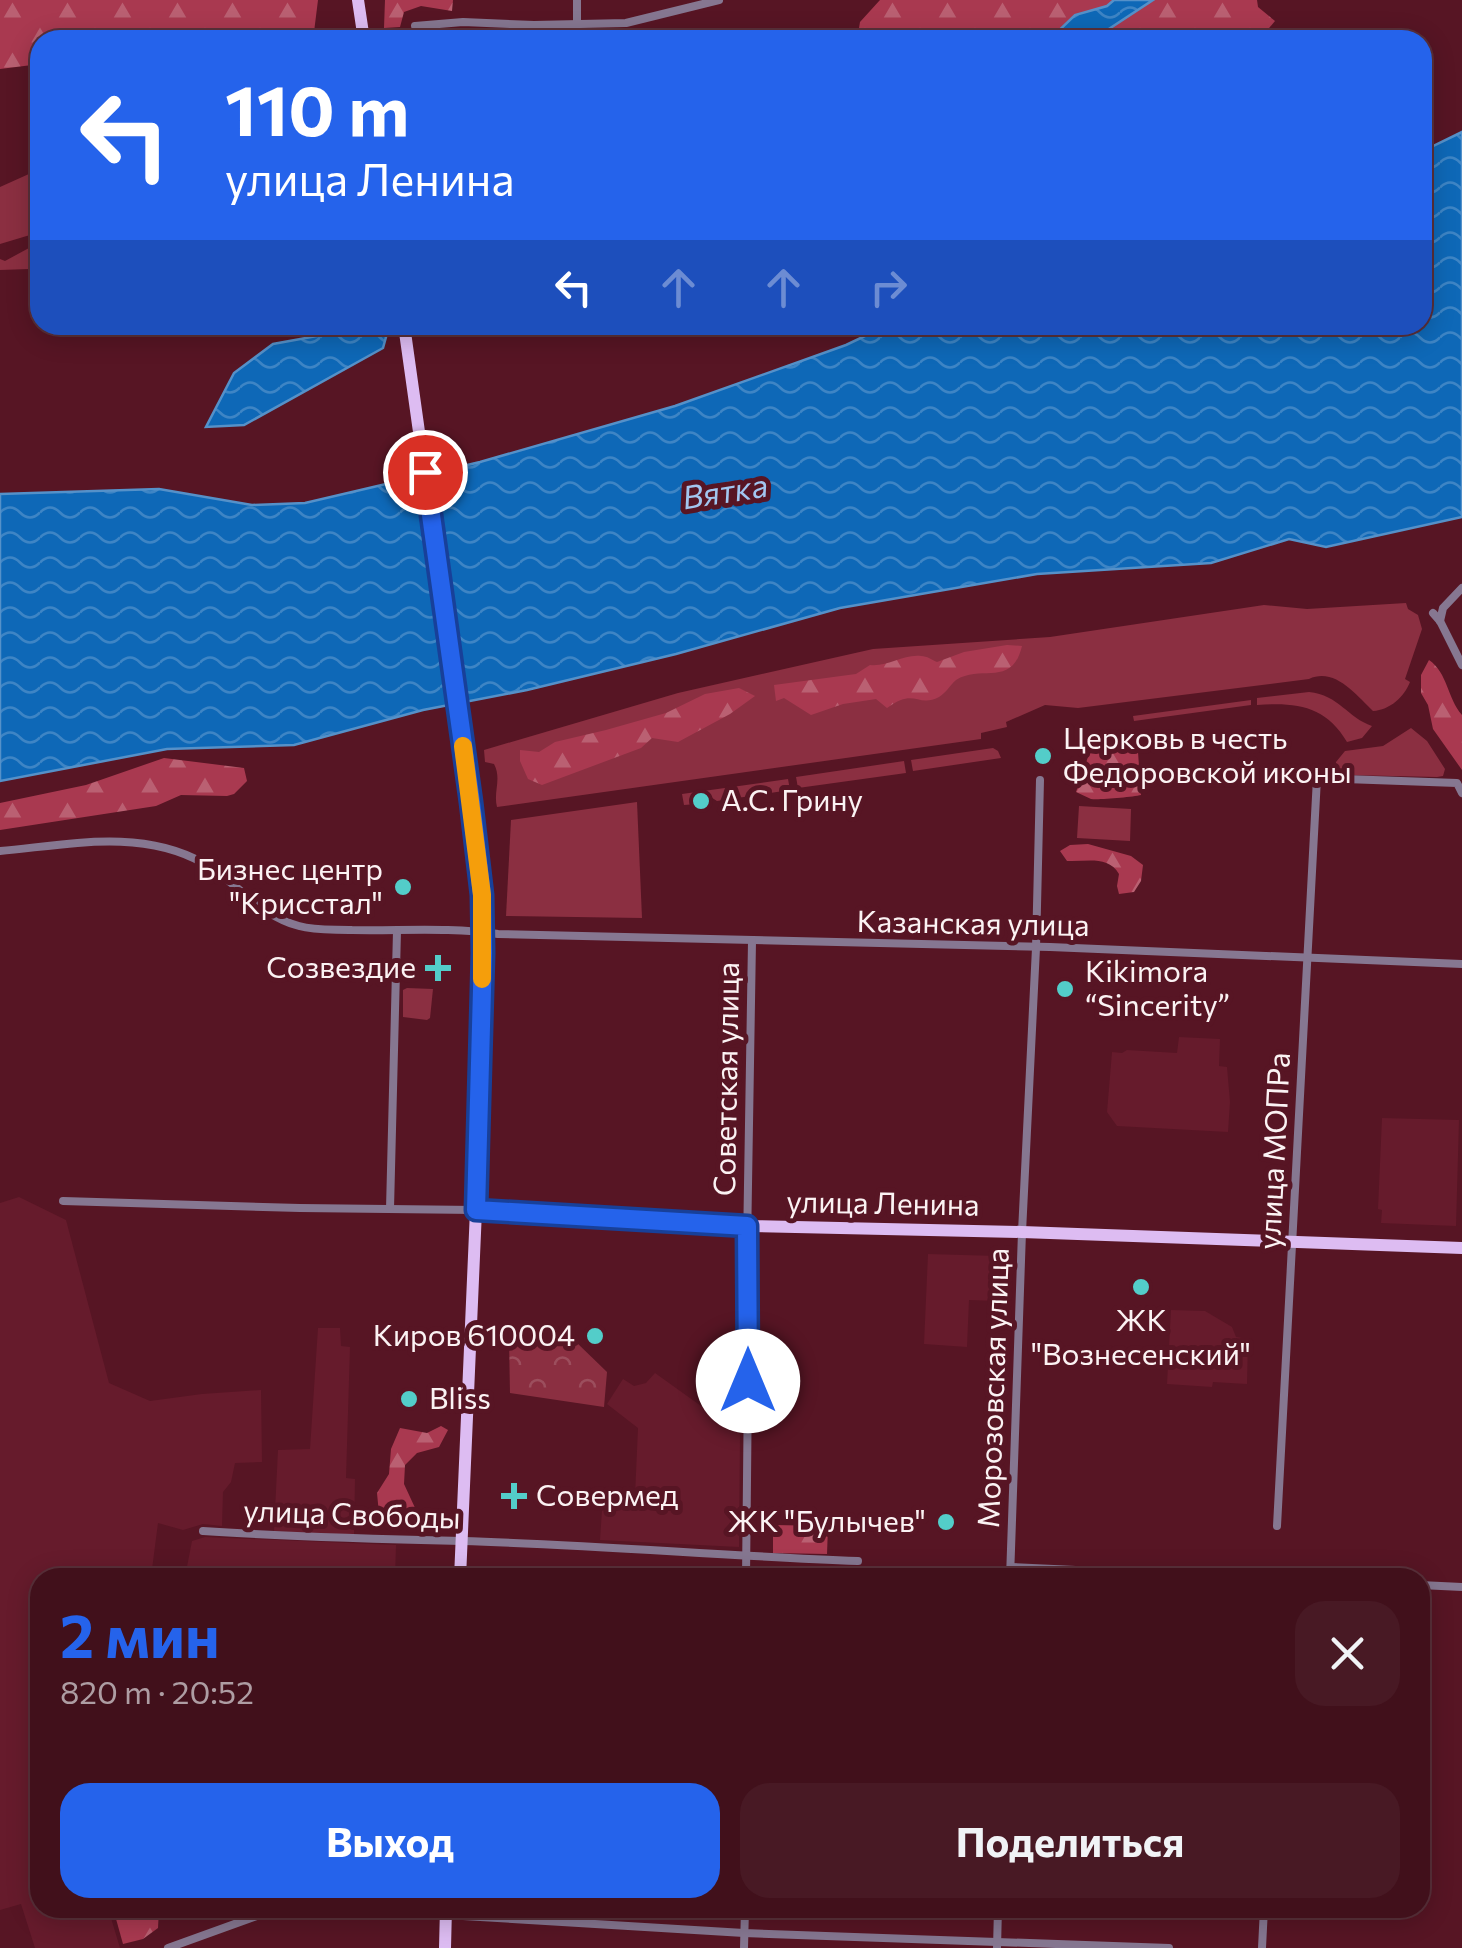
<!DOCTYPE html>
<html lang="ru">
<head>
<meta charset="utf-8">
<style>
  :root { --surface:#41101b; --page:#481924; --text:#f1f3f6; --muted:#ae9da3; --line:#5a303a; --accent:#2563eb }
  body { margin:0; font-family:Commissioner,sans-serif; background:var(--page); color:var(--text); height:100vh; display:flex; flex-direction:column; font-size:38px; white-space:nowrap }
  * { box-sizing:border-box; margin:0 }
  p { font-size:32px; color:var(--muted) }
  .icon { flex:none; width:55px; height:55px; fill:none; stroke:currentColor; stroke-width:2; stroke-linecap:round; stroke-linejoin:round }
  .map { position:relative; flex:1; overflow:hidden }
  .drawer { position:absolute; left:30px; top:1568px; width:1400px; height:350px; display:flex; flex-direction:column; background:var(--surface); border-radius:30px; box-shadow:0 5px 25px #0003,0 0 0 2px var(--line) }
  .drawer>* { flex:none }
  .banner { position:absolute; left:30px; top:30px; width:1402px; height:305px; border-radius:30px; box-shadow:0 5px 25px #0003,0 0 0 2px var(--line); background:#2563eb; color:#fff; overflow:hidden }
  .pin { position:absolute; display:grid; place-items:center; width:85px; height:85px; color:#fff; margin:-42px; border:5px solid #fff; border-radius:50%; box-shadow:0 2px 10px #0007 }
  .me { position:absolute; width:110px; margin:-55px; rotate:0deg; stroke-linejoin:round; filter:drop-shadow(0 0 8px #0008) }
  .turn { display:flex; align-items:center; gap:35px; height:210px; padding:0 30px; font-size:45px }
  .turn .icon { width:130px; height:130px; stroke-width:2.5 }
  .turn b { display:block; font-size:70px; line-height:85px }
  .lanes { display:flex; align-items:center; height:95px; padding:0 30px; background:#0003; justify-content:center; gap:50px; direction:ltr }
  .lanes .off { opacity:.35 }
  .round { display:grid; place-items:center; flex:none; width:105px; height:105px; border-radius:30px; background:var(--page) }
  .headline { display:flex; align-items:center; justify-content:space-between; height:170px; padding:0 30px }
  h1 { font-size:60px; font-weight:700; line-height:75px; color:var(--accent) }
  .button { display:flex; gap:20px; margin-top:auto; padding:20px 30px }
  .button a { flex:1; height:115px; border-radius:30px; background:var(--accent); color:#fff; font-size:40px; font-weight:700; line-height:115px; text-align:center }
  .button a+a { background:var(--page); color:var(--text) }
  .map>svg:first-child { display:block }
</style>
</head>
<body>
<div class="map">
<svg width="1462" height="1948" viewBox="0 0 1462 1948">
  <defs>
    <pattern id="forest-firs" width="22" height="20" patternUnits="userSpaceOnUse" patternTransform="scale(2.5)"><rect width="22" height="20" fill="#a93950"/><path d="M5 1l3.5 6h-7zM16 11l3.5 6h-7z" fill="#ba6072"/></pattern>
    <pattern id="park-crowns" width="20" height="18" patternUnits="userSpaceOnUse" patternTransform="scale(2.5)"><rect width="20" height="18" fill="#8b2f41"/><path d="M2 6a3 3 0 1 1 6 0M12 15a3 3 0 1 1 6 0" fill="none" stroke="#9c4e5d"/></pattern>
    <pattern id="water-waves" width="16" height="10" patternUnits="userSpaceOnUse" patternTransform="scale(2.5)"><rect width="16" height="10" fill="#0e68b7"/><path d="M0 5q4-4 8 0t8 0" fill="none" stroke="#3e85c5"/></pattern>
  </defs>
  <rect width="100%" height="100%" fill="#571524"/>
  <g fill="#661b2c">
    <path d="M1179,1037l41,2 -1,27 8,1 3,35 -2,30 -111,-6 -10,-14 5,-60 10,1 5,-3 50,3z"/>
    <path d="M1382,1118l77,2 -3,106 -75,-3 1,-13 -4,-1z"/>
    <path d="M19,1197l47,23 43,163 41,18 52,-7 59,-4 1,72 -27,1 -4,19 -8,10 -1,34 -19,-2 -20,6 -25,-7 -7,54 -111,1v330h68l12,40h-85l-14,-44 -21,6v-707z"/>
    <path d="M928,1254l70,2 -1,45 -28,-1 -2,47 -43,-3z"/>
    <path d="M1171,1310l34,1 27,16 4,10 12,2 -1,45 -34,-2 -1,5 -45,-3z"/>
    <path d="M318,1328h22l1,18 9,1 -4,131 9,1 -1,57 -80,-5 4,-81 32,-1z"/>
    <path d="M655,1373l85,61 -1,113 -139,-7 3,-45 32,1 3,-68 -31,-24 16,-25 11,7 12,-3z"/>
    <path d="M205,1537l191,8 -1,32h-210l7,-36z"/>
  </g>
  <g fill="#8b2f41">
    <path d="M40,169v63l-40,12v-57z"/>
    <path d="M40,242v28l-11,-1 -29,1v-11l5,2z"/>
    <path d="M1406,603l2,6 10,6 4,14 -17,50 5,3c-6,15 -20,28 -37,29 -17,-16 -38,-44 -64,-32l-231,29 -33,-3 -39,17 1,5 -26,6v6l-484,68c-4,-15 5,-28 -3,-43l-9,-2 -1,-12 194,-57 195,-44 177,-12 214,-32 43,4z"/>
    <path d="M1309,692c30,3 39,26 63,34l-10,12 -15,4c-21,-36 -50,-40 -90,-37v-7z"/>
    <path d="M1251,700v5l-117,16 -1,-5z"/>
    <path d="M1411,728l16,13 18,28 -2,7 -6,1 -89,-2 -10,-2 -2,-3v-8l9,-11 38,-5z"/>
    <path d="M993,748l5,3 3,7 -88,13 -2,-11z"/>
    <path d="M904,761l2,12 -108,15 -2,-11z"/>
    <path d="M788,779l2,11 -73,11 -11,-7 -6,1 -3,3 -1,6 -12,1 -2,-11z"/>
    <path d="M637,802l5,116 -136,-2 5,-96z"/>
    <path d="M1079,806l52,3 -1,32 -53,-3z"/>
    <path d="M407,988l26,1 -3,29 -3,2 -24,-3v-27z"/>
  </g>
  <g fill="url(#forest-firs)">
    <path d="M0,0h318l-4,32 -7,8h-267v24l-40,5z"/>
    <path d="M385,0h68l-1,11 -31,-5 -17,6 -4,15 -16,1z"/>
    <path d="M880,0h234l-7,6 -32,9 -26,25h-61l-3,-4 -19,4h-109l3,-18z"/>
    <path d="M1153,0h104l1,7 17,14 -11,13 -11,6h-161z"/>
    <path d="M1007,645l15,1c-10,42 -40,18 -66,34 -6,5 -10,13 -17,17 -22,11 -24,-10 -52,11l-11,-9 -33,5 -32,11 -27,-17 -8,3 -2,-16 82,-11 14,-9c18,2 33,-11 51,-9 6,0 11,4 16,6l27,-10z"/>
    <path d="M1429,660c19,13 18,38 33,55v55l-29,-41 -5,-24 -7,-12v-18z"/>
    <path d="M739,688l16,8 -25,18 -52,28 -26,-4 -11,10 -99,37 -14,-6 -8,-18v-11l19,2 16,-10 51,-12 60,-17 39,-19z"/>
    <path d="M1123,746l15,6 3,43c-9,2 -41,5 -50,4 -5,-2 -10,-5 -15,-7l13,-38 15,-7z"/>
    <path d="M164,758l80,10 3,13 -13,13 -7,2 -46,-1 -25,11 -156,24v-27l86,-18z"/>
    <path d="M1088,844l43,12 12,9 -2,16 -7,11 -15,2 -2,-8 2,-12c-11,-19 -33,-12 -52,-13l-7,-10 10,-6z"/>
    <path d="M441,1426l7,4 -9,17 -22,6 -12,12 -1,19 12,26 -4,18 -32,-4 -3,-31 12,-19 2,-25 9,-21 27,5z"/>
    <path d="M773,1525l55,1 -1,28 -54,-1z"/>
    <path d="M113,1908h46l-1,20 -15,11 -20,5z"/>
  </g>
  <path fill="url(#park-crowns)" d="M509,1338l67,4 31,30 -3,35 -94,-14z"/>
  <g fill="url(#water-waves)" stroke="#5591c9" stroke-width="2.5">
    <path d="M1114,0h39l-61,40h-43l26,-25 32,-9z"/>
    <path d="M1462,132v385l-136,30 -37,-8 -78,24 -174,11 -197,34 -164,46 -149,36 -104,20 -129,35 -127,4 -167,32v-287l159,-5 93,16 53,-2 175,-41 195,-56 171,-61 42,-20h534l1,-174z"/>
    <path d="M377,325l9,12 -3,11 -139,77 -38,2 28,-54 39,-29z"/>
  </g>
  <path fill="#571524" d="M436,467l33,239 -22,4 -34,-237z"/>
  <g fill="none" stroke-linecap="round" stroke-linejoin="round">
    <g stroke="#867791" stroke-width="8">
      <path d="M577,0v24"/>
      <path d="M415,26l48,-4 71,3 92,-2 93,-23"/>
      <path d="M1433,613l7,8 22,44"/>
      <path d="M1440,621l3,-13 19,-20"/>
      <path d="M0,851c67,-6 141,-23 203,12 34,19 57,53 96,63 17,5 36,3 53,4 48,1 98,-3 146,4l552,13 412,17"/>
      <path d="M63,1201l237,7 176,2"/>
      <path d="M390,1209l7,-278"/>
      <path d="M1277,1526l40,-748 140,5 5,10"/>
      <path d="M203,1531c86,6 172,8 259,10 132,4 264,15 396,20"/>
      <path d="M1011,1567l239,11"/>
      <path d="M746,1578l2,-197 -1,-135 5,-305"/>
      <path d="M1010,1578l12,-346 14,-284 4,-168"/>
      <path d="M1420,1585l42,2"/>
      <path d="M168,1948l100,-36 178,3 298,18 425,15"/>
      <path d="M744,1948l1,-40"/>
      <path d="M997,1948l1,-40"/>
      <path d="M1262,1948l2,-40"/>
    </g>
    <g stroke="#ddbcf2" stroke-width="12">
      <path d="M358,0l6,40"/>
      <path d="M404,325l67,477 10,93 2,58 -7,257 -16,368"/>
      <path d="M476,1210l271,16 275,6 440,16"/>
      <path d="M445,1948l1,-40"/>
    </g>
  </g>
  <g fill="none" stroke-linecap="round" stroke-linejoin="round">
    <defs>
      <path id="route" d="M425,472l46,330 11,93 1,58 -7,257 271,16 1,155"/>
    </defs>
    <use href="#route" stroke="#184099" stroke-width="25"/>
    <use href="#route" stroke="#2563eb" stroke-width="18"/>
    <path stroke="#f59e0b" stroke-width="18" d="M463,746l19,149v84"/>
  </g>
  <g fill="#53cdc9" stroke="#571524" stroke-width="4">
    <circle cx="1043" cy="756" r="10"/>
    <circle cx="701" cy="801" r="10"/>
    <circle cx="403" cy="887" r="10"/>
    <path d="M433 953h10v10h10v10h-10v10h-10v-10h-10v-10h10z"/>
    <circle cx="1065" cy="989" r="10"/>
    <circle cx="1141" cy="1287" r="10"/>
    <circle cx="595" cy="1336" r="10"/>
    <circle cx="409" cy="1399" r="10"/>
    <path d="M509 1481h10v10h10v10h-10v10h-10v-10h-10v-10h10z"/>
    <circle cx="946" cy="1522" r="10"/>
  </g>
  <g text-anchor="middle" stroke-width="10" stroke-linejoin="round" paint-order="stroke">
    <g font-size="30" fill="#fbf2f3" stroke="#571524" text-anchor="start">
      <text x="1063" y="749">Церковь в честь<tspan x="1063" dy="34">Федоровской иконы</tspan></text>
      <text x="721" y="811">А.С. Грину</text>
      <text x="383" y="880" text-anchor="end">Бизнес центр<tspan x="383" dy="34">"Крисстал"</tspan></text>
      <text x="416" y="978" text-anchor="end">Созвездие</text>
      <text x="1085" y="982">Kikimora<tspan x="1085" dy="34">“Sincerity”</tspan></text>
      <text x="1141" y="1331" text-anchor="middle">ЖК<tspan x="1141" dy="34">"Вознесенский"</tspan></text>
      <text x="575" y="1346" text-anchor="end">Киров 610004</text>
      <text x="429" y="1409">Bliss</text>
      <text x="536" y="1506">Совермед</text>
      <text x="926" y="1532" text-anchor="end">ЖК "Булычев"</text>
    </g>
    <g font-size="30" fill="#fbf2f3" stroke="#571524">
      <text transform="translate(973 924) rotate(1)" y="10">Казанская улица</text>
      <text transform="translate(727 1079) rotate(-89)" y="10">Советская улица</text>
      <text transform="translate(1275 1151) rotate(-87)" y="10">улица МОПРа</text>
      <text transform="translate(883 1204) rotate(1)" y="10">улица Ленина</text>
      <text transform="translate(994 1388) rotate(-88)" y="10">Морозовская улица</text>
      <text transform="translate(352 1515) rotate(2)" y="10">улица Свободы</text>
    </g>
    <g font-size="32" font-style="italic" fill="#a2c6f0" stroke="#571524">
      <text transform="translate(725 492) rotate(-9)" y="11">Вятка</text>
    </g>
  </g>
</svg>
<div class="pin" style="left:425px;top:472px;background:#d93025"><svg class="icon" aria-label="arrive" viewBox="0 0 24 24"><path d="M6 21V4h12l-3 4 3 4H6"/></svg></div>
<svg class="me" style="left:748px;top:1381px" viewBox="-20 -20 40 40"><circle r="19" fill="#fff"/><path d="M0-13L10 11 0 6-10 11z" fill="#2563eb"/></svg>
<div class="banner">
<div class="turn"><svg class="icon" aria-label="left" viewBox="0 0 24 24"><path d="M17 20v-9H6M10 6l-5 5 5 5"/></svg><div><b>110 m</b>улица Ленина</div></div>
<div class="lanes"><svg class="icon" aria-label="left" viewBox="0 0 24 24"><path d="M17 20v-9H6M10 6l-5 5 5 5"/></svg><svg class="icon off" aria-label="ahead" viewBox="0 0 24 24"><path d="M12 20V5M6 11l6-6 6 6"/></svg><svg class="icon off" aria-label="ahead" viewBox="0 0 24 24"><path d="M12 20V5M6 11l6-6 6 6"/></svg><svg class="icon off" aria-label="right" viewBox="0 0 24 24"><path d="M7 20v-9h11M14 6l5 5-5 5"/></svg></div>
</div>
<section class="drawer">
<div class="headline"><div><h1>2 мин</h1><p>820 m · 20:52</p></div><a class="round"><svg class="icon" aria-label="close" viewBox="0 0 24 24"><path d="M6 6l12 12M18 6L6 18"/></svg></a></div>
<div class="button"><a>Выход</a><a>Поделиться</a></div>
</section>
</div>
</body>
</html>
